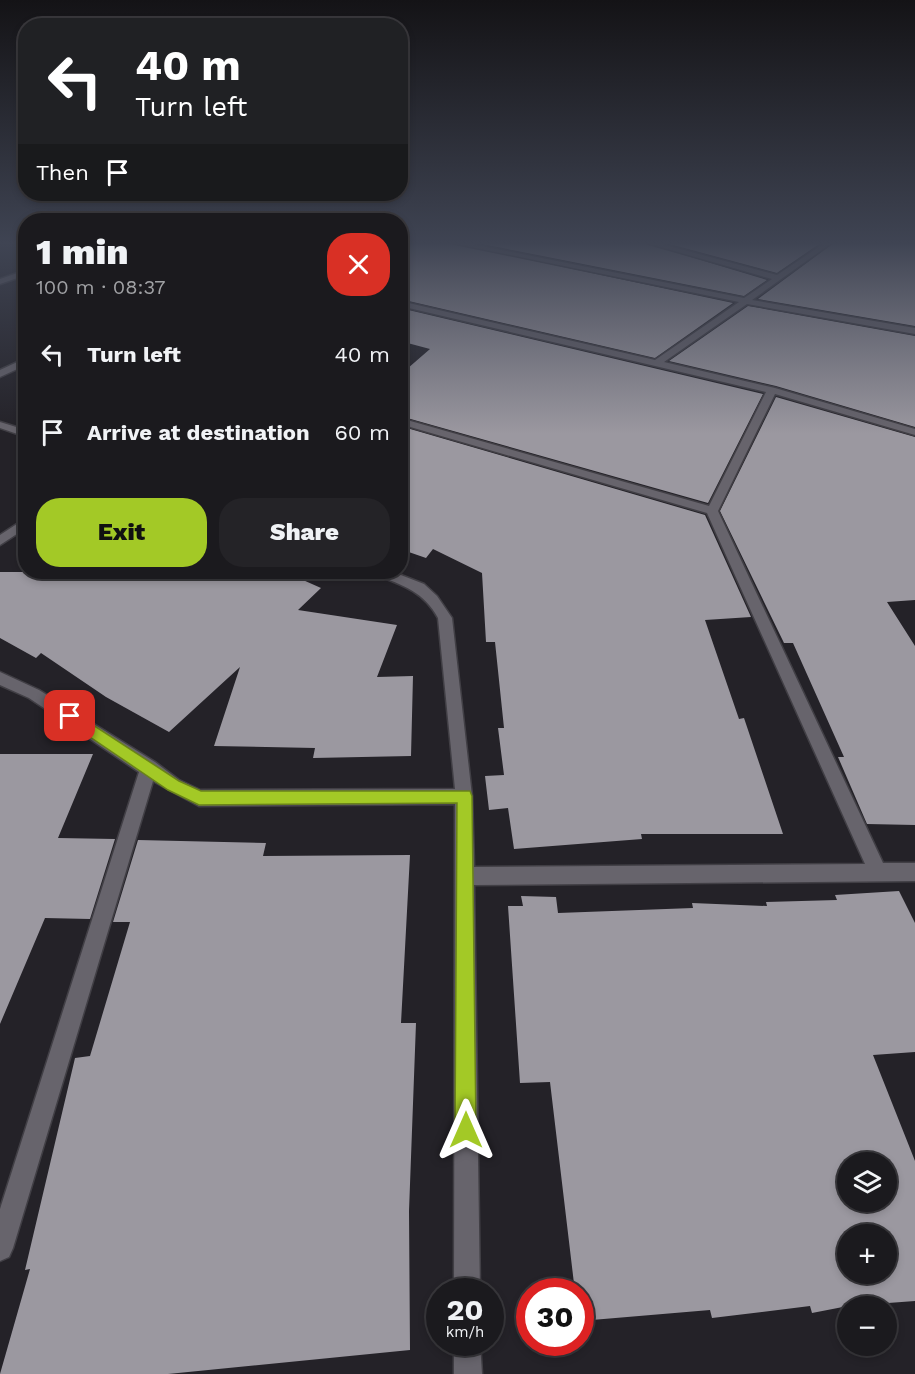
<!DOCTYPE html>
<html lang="en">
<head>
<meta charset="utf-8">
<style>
  :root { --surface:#1b1a1e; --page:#242327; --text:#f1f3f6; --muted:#a0a1a4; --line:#39383c; --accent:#a3c926 }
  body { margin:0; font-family:"Work Sans",sans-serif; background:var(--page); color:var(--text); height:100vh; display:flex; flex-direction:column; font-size:22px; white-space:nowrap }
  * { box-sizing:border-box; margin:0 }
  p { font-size:20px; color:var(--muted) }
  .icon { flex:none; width:33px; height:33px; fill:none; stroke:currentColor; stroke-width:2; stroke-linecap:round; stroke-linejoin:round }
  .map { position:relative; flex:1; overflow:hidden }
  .details { position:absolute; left:18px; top:213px; width:390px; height:366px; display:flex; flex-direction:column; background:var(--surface); border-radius:24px; box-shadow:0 3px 9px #0003,0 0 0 2px var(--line) }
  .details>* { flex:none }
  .banner { position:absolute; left:18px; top:18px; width:390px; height:183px; border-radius:24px; box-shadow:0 3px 9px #0003,0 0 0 2px var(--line); background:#202124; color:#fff; overflow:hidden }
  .buttons { position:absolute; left:837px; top:1152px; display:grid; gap:12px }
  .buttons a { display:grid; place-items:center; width:60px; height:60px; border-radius:50%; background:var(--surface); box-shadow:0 3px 9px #0003,0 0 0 2px var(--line); font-size:30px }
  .speed { position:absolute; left:426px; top:1278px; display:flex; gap:12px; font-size:30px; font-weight:700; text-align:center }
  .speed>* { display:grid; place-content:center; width:78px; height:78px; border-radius:50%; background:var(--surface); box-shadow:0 3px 9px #0003,0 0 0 2px var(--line); line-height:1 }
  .speed small { font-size:15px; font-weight:400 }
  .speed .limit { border:9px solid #d22; background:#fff; color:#111 }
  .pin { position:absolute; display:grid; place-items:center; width:51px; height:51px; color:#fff; margin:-26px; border-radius:12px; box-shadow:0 3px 9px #0006 }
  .me { position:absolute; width:66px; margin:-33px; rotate:0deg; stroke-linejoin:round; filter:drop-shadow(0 0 4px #0008) }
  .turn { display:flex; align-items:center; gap:21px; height:126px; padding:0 18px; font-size:27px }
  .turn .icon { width:78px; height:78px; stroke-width:2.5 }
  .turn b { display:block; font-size:42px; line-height:51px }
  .then { display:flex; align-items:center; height:57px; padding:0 18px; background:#0003; gap:12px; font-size:22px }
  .round { display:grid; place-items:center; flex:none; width:63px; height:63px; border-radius:24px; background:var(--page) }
  .headline { display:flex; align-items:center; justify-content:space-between; height:102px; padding:0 18px }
  h1 { font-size:36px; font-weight:800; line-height:45px }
  .cta { display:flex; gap:12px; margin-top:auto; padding:12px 18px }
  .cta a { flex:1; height:69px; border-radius:24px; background:var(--accent); color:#111; font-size:24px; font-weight:800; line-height:69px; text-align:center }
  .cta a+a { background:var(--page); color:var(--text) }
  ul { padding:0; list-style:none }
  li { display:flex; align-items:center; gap:18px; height:78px; padding:0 18px }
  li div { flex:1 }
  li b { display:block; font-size:22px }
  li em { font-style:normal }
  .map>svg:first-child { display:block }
</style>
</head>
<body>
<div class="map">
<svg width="915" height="1374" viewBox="0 0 915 1374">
  <rect width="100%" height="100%" fill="#242228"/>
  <g fill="#9b98a0" fill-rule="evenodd">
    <path d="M400,242h45l288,61 -78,55 -255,-59z"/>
    <path d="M472,242h169l126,38 -23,16z"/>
    <path d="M662,242h160l-45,31z"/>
    <path d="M835,242h80v84l-157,-27z"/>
    <path d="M748,306l167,30v91l-139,-41 -107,-25z"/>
    <path d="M400,308l363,86 -55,109 -308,-87v-41l30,-26 -30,-8z"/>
    <path d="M776,397l139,40v163l-28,2 28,44v179l-48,-1 -29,-67h6l-51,-114h-9l-64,-132z"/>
    <path d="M400,426l305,89 46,102 -46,3 34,99 5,-1 39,116h-142l1,5 -128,10 -6,-41 -19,2 -4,-34 19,-1 -6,-47h6l-9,-86h-9l-4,-69 -49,-24 -7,9 -26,-9z"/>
    <path d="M0,572h285l36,16 -23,22 99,15 -20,52 36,-1 -2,80 -98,2 2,-10 -101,-2 26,-79 -71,65 -63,-35 -65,-44 -5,5 -36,-20z"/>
    <path d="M0,754h93l-35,84 57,1 -25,80 -45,-1 -45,106z"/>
    <path d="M138,840l128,3 -3,13 147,-1 -9,168h15l-7,188 1,139 -242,24h-168l30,-105 -5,1 50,-212 15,-2 40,-134h-17z"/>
    <path d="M899,891l16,32v129l-42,3 42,106v140l-67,5 -36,7 -2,-7 -98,12 -2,-8 -130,11v-29h-5l-25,-210 -30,1 -12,-177h15l-2,-10 35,1 2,16 135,-5 -1,-5 75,3 -1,-4 71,-2 -2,-5zM848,1162h38v40h-38zM848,1234h38v40h-38z"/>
  </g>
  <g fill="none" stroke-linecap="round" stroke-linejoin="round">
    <defs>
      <g id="minor">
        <path d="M447,242h14l283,56 28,-19 -129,-37h11l123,33 49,-33h7l-81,58 163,28v6l-168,-30 -83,58 111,26 140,41v6l-140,-41 -57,117 165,352h32v18l-441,4 6,407h-26l1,-488 -256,2 -46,-25 -140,467 -4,9 -9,4v-52l139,-437 -110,-74 -29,-13v-13l39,18 116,72 24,18 21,10 255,-1 -17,-171c-14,-26 -35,-33 -62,-43l-1,-3h18l31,12 13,12 15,22 20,178 2,71 391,-3 -158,-351 -307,-89v-6l309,88 57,-114 -366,-86v-5l255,59 84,-58z"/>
        <path d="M26,270v5l-26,9v-5z"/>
        <path d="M26,358v7l-26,12v-7z"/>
        <path d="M0,422l26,8v7l-26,-9z"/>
        <path d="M26,518v10l-26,17v-10z"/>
        <path d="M454,1342h26l2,32h-28z"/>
      </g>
    </defs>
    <use href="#minor" stroke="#413f45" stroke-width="3"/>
    <use href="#minor" fill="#67646c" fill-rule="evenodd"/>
  </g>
  <linearGradient id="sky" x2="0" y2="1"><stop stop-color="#141316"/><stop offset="0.56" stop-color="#3f4453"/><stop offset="1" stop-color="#3f4453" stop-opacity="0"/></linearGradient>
  <rect width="915" height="434" fill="url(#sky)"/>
  <path fill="#a3c926" stroke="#6a8319" stroke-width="1.5" d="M70,710l109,71 22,10h269l2,5 4,334 -3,7 -7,3 -7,-3 -4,-7 2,-327 -258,2 -31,-15 -103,-70 -2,-4z"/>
</svg>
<div class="buttons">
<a><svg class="icon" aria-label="layers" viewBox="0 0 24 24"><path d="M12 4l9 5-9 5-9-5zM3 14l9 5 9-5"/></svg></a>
<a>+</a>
<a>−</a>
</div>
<div class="speed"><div>20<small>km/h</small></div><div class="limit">30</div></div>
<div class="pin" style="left:70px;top:716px;background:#d93025"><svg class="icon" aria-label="arrive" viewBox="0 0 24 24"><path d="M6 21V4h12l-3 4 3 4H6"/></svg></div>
<svg class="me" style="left:466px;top:1130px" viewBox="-20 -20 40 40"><path d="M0-17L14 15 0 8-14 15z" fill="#a3c926" stroke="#fff" stroke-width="4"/></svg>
<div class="banner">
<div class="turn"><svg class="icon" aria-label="left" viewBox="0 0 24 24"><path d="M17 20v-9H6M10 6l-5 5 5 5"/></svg><div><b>40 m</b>Turn left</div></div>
<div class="then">Then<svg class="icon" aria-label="arrive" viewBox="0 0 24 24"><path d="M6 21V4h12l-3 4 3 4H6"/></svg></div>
</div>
<section class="details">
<div class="headline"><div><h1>1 min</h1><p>100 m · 08:37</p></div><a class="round" style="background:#d93025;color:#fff"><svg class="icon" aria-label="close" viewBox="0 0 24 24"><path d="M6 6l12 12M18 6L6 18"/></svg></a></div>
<ul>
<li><svg class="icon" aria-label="left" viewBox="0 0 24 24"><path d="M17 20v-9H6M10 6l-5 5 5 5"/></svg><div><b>Turn left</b></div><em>40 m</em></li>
<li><svg class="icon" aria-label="arrive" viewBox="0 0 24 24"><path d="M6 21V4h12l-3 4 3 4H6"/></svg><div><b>Arrive at destination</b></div><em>60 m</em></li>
</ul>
<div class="cta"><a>Exit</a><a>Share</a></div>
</section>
</div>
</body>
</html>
